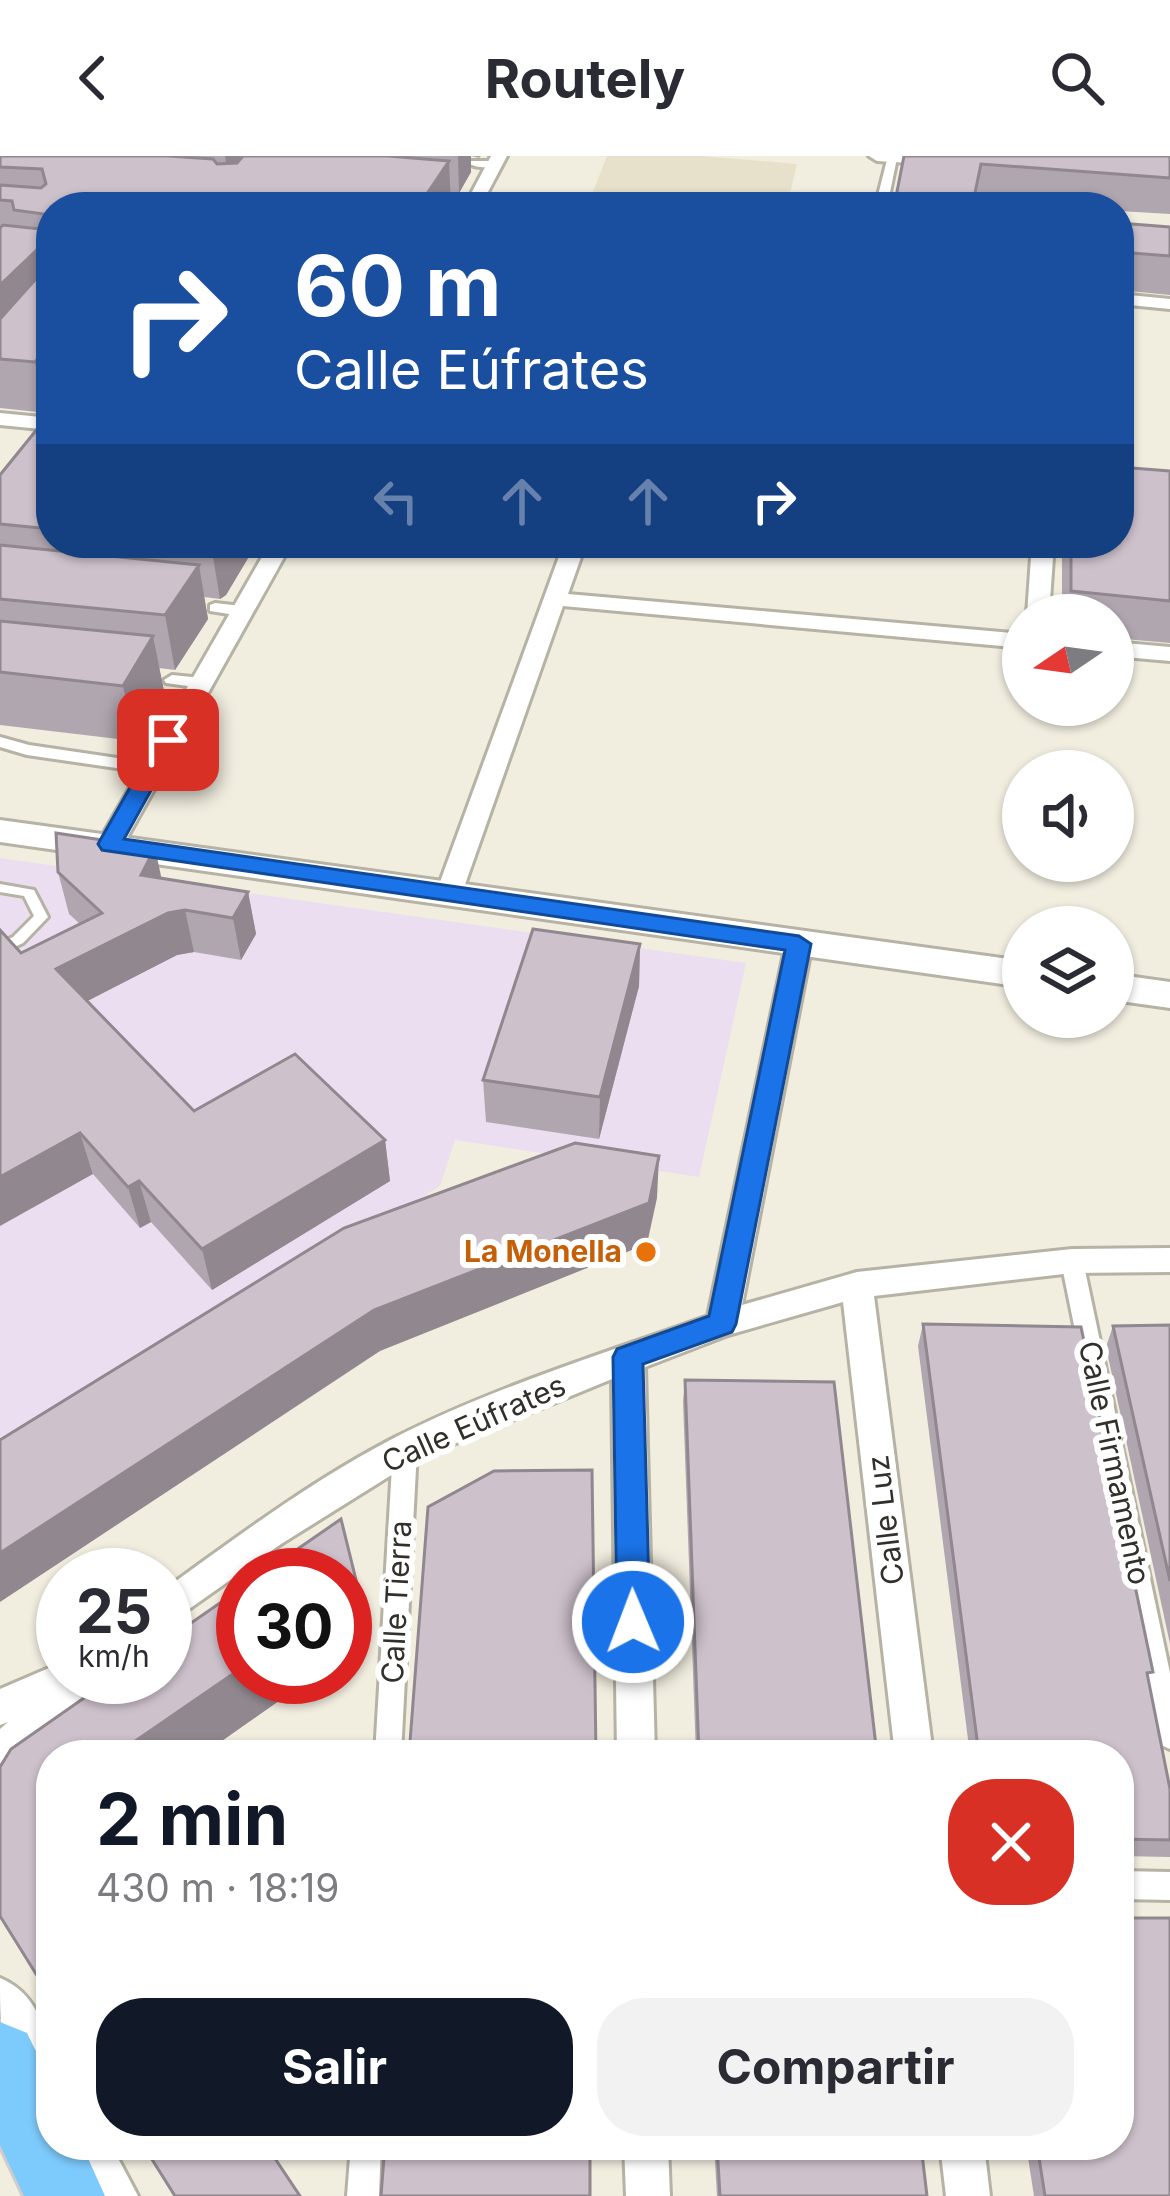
<!DOCTYPE html>
<html lang="es">
<head>
<meta charset="utf-8">
<style>
  :root { --surface:#fff; --page:#f2f2f3; --text:#2b2b33; --muted:#7c7c81; --accent:#111827 }
  body { margin:0; font-family:Inter,sans-serif; background:var(--page); color:var(--text); height:100vh; display:flex; flex-direction:column; font-size:45px; white-space:nowrap }
  * { box-sizing:border-box; margin:0 }
  p { font-size:39px; color:var(--muted) }
  .icon { flex:none; width:66px; height:66px; fill:none; stroke:currentColor; stroke-width:2; stroke-linecap:round; stroke-linejoin:round }
  .map { position:relative; flex:1; overflow:hidden }
  .sheet { position:absolute; left:36px; top:1584px; width:1098px; height:420px; display:flex; flex-direction:column; background:var(--surface); border-radius:48px; box-shadow:0 3px 9px #0004 }
  .sheet>* { flex:none }
  .banner { position:absolute; left:36px; top:36px; width:1098px; height:366px; border-radius:48px; box-shadow:0 3px 9px #0004; background:#1a4fa0; color:#fff; overflow:hidden }
  .needle { width:78px; rotate:257deg }
  .controls { position:absolute; left:1002px; top:438px; display:grid; gap:24px }
  .controls a { display:grid; place-items:center; width:132px; height:132px; border-radius:50%; background:var(--surface); box-shadow:0 3px 9px #0004; font-size:60px }
  .speed { position:absolute; left:36px; top:1392px; display:flex; gap:24px; font-size:60px; font-weight:700; text-align:center }
  .speed>* { display:grid; place-content:center; width:156px; height:156px; border-radius:50%; background:var(--surface); box-shadow:0 3px 9px #0004; line-height:1 }
  .speed small { font-size:30px; font-weight:400 }
  .speed .limit { border:18px solid #d22; background:#fff; color:#111 }
  .pin { position:absolute; display:grid; place-items:center; width:102px; height:102px; color:#fff; margin:-51px; border-radius:24px; box-shadow:0 6px 18px #0006 }
  .me { position:absolute; width:132px; margin:-66px; rotate:359deg; stroke-linejoin:round; filter:drop-shadow(0 0 9px #0008) }
  .turn { display:flex; align-items:center; gap:42px; height:252px; padding:0 60px; font-size:54px }
  .turn .icon { width:156px; height:156px; stroke-width:2.5 }
  .turn b { display:block; font-size:84px; line-height:102px }
  .lanes { display:flex; align-items:center; height:114px; padding:0 60px; background:#0003; justify-content:center; gap:60px; direction:ltr }
  .lanes .off { opacity:.35 }
  .round { display:grid; place-items:center; flex:none; width:126px; height:126px; border-radius:48px; background:var(--page) }
  .headline { display:flex; align-items:center; justify-content:space-between; height:204px; padding:0 60px }
  h1 { font-size:72px; font-weight:700; line-height:90px; color:var(--accent) }
  .button { display:flex; gap:24px; margin-top:auto; padding:24px 60px }
  .button a { flex:1; height:138px; border-radius:48px; background:var(--accent); color:#fff; font-size:48px; font-weight:700; line-height:138px; text-align:center }
  .button a+a { background:var(--page); color:var(--text) }
  header { display:flex; justify-content:space-between; align-items:center; height:156px; padding:0 60px; background:var(--surface); font-size:54px; font-weight:700 }
  .map>svg:first-child { display:block }
</style>
</head>
<body>
<header><svg class="icon" aria-label="back" viewBox="0 0 24 24"><path d="M15 5l-7 7 7 7"/></svg>Routely<svg class="icon" aria-label="search" viewBox="0 0 24 24"><circle cx="10" cy="10" r="6"/><path d="M15 15l6 6"/></svg></header>
<div class="map">
<svg width="1170" height="2040" viewBox="0 0 1170 2040">
  <rect width="100%" height="100%" fill="#f1eddf"/>
  <path fill="#e7e1cb" d="M607,0h94l96,8 -10,43h-200z"/>
  <path fill="#ebdef1" d="M0,702l746,105 -47,214 -244,-37 -15,46 -440,274z"/>
  <g fill="none" stroke-linecap="round" stroke-linejoin="round">
    <defs>
      <path id="service" d="M0,728l34,6 14,27 -25,26 -23,11v-11l13,-6 21,-21 -10,-20 -24,-4z"/>
      <g id="pedestrian">
        <path d="M888,0l9,2 -10,49h-12z"/>
        <path d="M470,5h23l6,3c-7,5 -24,4 -31,-1z"/>
        <path d="M215,447l27,3 8,5 -8,5 -32,-5v-6z"/>
        <path d="M172,519l30,3 8,5 -8,5 -36,-5 -2,-3z"/>
        <path d="M0,581l29,8 122,18 8,5 -8,5 -124,-18 -27,-8z"/>
        <path d="M1072,1096l8,3 3,6 87,412v76l-9,-4 -4,-9 -96,-475 3,-6z"/>
        <path d="M405,1283l8,3 4,7 -16,306h-26l18,-306 4,-7z"/>
        <path d="M1119,1715l51,1v28l-51,-1z"/>
        <path d="M351,1989h30l-2,51h-32z"/>
      </g>
      <g id="minor">
        <path d="M491,0h16l-27,51h-16z"/>
        <path d="M869,0h77l5,4 -8,5 -66,-4z"/>
        <path d="M1119,138l51,5v10l-51,-5z"/>
        <path d="M0,257l51,5v12l-51,-5z"/>
        <path d="M270,387h22l-169,302 -4,6h-18l-4,-6z"/>
        <path d="M564,387h22l-18,51 455,40v14l-460,-42 -101,287 -13,9 -9,-3 -4,-6z"/>
        <path d="M1032,387h22l-5,72h-22z"/>
        <path d="M1113,486l57,5v14l-57,-5z"/>
        <path d="M799,779l13,9 -70,361 115,-33 215,-23 98,-1v24l-98,1 -198,23 59,459h-38l-52,-453 -115,33 -83,32 10,388h-38l-5,-376 -195,80 -136,85 -116,82v-37c73,-53 148,-109 229,-151 100,-51 209,-84 314,-122l78,-372z"/>
        <path d="M63,1506v15h33l-6,12 -77,80 -13,5v-45l8,-7 -8,3v-36z"/>
        <path d="M624,1989h44l2,51h-44z"/>
        <path d="M940,1989h44l6,51h-44z"/>
      </g>
      <g id="tertiary">
        <path d="M0,1822c54,22 51,91 51,140 -51,-23 -51,-91 -51,-140z"/>
        <path d="M56,1989h55l27,51h-56z"/>
      </g>
      <g id="secondary">
        <path d="M0,664l1023,141v26l-1023,-145z"/>
        <path d="M1113,818l57,8v26l-57,-8z"/>
      </g>
      <path id="motorway" d="M0,1866l27,11 24,49v63h31l23,51h-81l-24,-51z"/>
    </defs>
    <use href="#service" stroke="#b6b2a4" stroke-width="6"/>
    <use href="#pedestrian" stroke="#b6b2a4" stroke-width="6"/>
    <use href="#minor" stroke="#b6b2a4" stroke-width="6"/>
    <use href="#tertiary" stroke="#b6b2a4" stroke-width="6"/>
    <use href="#secondary" stroke="#b6b2a4" stroke-width="6"/>
    <use href="#motorway" stroke="#cecdcc" stroke-width="6"/>
    <use href="#service" fill="#fff" fill-rule="evenodd"/>
    <use href="#pedestrian" fill="#fff" fill-rule="evenodd"/>
    <use href="#minor" fill="#fff" fill-rule="evenodd"/>
    <use href="#tertiary" fill="#fff" fill-rule="evenodd"/>
    <use href="#secondary" fill="#fff" fill-rule="evenodd"/>
    <use href="#motorway" fill="#7dcbfc" fill-rule="evenodd"/>
  </g>
  <g fill="#b0a6af">
    <path d="M0,0h481l-2,2 -8,-2v16l-12,21h-8v14h-400l-4,206 -47,-5z"/>
    <path d="M904,0h266v58l-51,-3v-4h-47l-97,-7 -1,7h-80z"/>
    <path d="M1119,67l51,4v68l-51,-5z"/>
    <path d="M51,256v131h206l-31,52 -6,4 -16,-2 4,22 -33,51 -16,-2 5,23 -29,50 -135,-16v-250z"/>
    <path d="M1170,315v172l-57,-5v-23h-51v-72h57z"/>
    <path d="M58,716l104,6 86,14 8,42 -15,26 -47,-8 -17,3 -90,46 107,110 191,29 5,41 -178,109 -61,-68 -11,6 -47,-54 -72,-221 59,-29 -11,-10z"/>
    <path d="M640,788l-1,42 -40,153 -113,-17 -3,-42z"/>
    <path d="M923,1168l225,356 22,109v68l-51,-1v-101h-149l-52,-409z"/>
    <path d="M1170,1169v319l-64,-297 7,-21z"/>
    <path d="M685,1224l192,375h-181l-13,-354z"/>
    <path d="M714,1989h207l6,51h-210z"/>
    <path d="M1026,1989h93l51,51h-136z"/>
  </g>
  <g fill="#90878f">
    <path d="M225,0h19l-14,36z"/>
    <path d="M458,0h13v16l-12,21z"/>
    <path d="M449,5l2,46h-33z"/>
    <path d="M40,91l11,49 -51,51v-62z"/>
    <path d="M51,187v65l-4,5 -12,-51z"/>
    <path d="M214,387h43l-31,52 -6,4 -9,-54z"/>
    <path d="M199,409l9,54 -33,51 -10,-55z"/>
    <path d="M153,480l11,55 -29,50 -12,-55z"/>
    <path d="M155,692l9,42 -23,-15z"/>
    <path d="M248,736l8,42 -15,26 -8,-42z"/>
    <path d="M185,754l9,42 -17,3 -109,56 -12,-42 112,-56z"/>
    <path d="M640,788l-1,42 -40,153 1,-42z"/>
    <path d="M80,977l13,41 -93,52v-49z"/>
    <path d="M385,984l5,41 -178,109 -10,-41z"/>
    <path d="M659,1000l-2,42 -10,46 -267,107 -380,251v-49l374,-243z"/>
    <path d="M139,1025l12,41 -11,6 -12,-41z"/>
    <path d="M358,1432l9,51 -22,15v-58z"/>
    <path d="M243,1511v10h70l-111,78h-87z"/>
  </g>
  <g fill="#cdc1cc" stroke="#90878f" stroke-width="3">
    <path d="M0,0h168l45,3 4,5 20,-1 6,-7h145l61,5 -31,46h-230l-22,-2 -1,2h-114v136l-16,19 -35,-3v-40l44,-49 1,-19 -5,-4 -40,38v-57l3,-3 37,4 5,-4 -1,-11 -30,-4 -2,-9 -12,-1v-15l41,3 5,-4 -4,-15 -42,-2z"/>
    <path d="M904,0h266v22l-189,-14 -9,43h-78z"/>
    <path d="M1119,67l51,4v29l-51,-4z"/>
    <path d="M51,256v117l-51,-5v-49z"/>
    <path d="M1119,311l51,4v130l-99,-10v-48h48z"/>
    <path d="M0,389l199,20 -34,50 -165,-16z"/>
    <path d="M0,465l153,15 -30,50 -123,-14z"/>
    <path d="M56,677l99,15 -14,27 107,17 -15,26 -48,-8 -17,3 -112,56 138,142 101,-57 90,86 -183,109 -63,-68 -11,6 -48,-54 -80,44v-247l21,23 81,-40 -44,-41z"/>
    <path d="M533,773l107,15 -40,153 -117,-17z"/>
    <path d="M575,987l84,13 -10,47 -275,107 -374,243v-113l344,-212z"/>
    <path d="M923,1168l158,3 72,345 -6,1 23,116v51l-51,-1v-84h-140z"/>
    <path d="M1170,1169v256l-57,-255z"/>
    <path d="M685,1224l149,2 43,373h-178z"/>
    <path d="M592,1314l4,285h-187l19,-248 66,-36z"/>
    <path d="M341,1363l17,69 -13,8v-21h-85z"/>
    <path d="M243,1431v80l-128,88h-64v243l-51,-82v-149l11,-18 103,-72h51v-36z"/>
    <path d="M1119,1762h51v278h-125l-8,-51h82z"/>
    <path d="M143,1989h123l34,51h-125z"/>
    <path d="M385,1989h205v51h-209z"/>
    <path d="M717,1989h204l6,51h-207z"/>
  </g>
  <path fill="#1a73e8" stroke="#114b97" stroke-width="3" d="M168,578l11,6 -55,99 675,97 12,8 -75,380 -4,8 -89,32 7,258 -5,11 -12,4 -11,-4 -5,-11 -4,-265 4,-8 92,-33 76,-366 -683,-100 -4,-6 59,-104z"/>
  <circle fill="#e8710a" stroke="#fff" stroke-width="4.5" cx="646" cy="1096" r="12"/>
  <g text-anchor="middle" stroke-width="12" stroke-linejoin="round" paint-order="stroke">
    <g font-size="30" font-weight="bold" fill="#c56008" stroke="#fff" text-anchor="end">
      <text x="622" y="1106">La Monella</text>
    </g>
    <g font-size="30" fill="#31302a" stroke="#fff">
      <text transform="translate(474 1268) rotate(-24)" y="10">Calle Eúfrates</text>
      <text transform="translate(1114 1307) rotate(78)" y="10">Calle Firmamento</text>
      <text transform="translate(886 1364) rotate(-97)" y="10">Calle Luz</text>
      <text transform="translate(397 1446) rotate(-87)" y="10">Calle Tierra</text>
    </g>
  </g>
</svg>
<div class="controls">
<a><svg class="needle" viewBox="-14 -14 28 28"><path d="M0-13l5 13h-10z" fill="#e53935"/><path d="M0 13l5-13h-10z" fill="#7c7c81"/></svg></a>
<a><svg class="icon" aria-label="sound" viewBox="0 0 24 24"><path d="M4 9h4l5-4v14l-5-4H4zM17 9q2 3 0 6"/></svg></a>
<a><svg class="icon" aria-label="layers" viewBox="0 0 24 24"><path d="M12 4l9 5-9 5-9-5zM3 14l9 5 9-5"/></svg></a>
</div>
<div class="speed"><div>25<small>km/h</small></div><div class="limit">30</div></div>
<div class="pin" style="left:168px;top:584px;background:#d93025"><svg class="icon" aria-label="arrive" viewBox="0 0 24 24"><path d="M6 21V4h12l-3 4 3 4H6"/></svg></div>
<svg class="me" style="left:633px;top:1466px" viewBox="-20 -20 40 40"><circle r="17" fill="#1a73e8" stroke="#fff" stroke-width="3"/><path d="M0-11L8 9 0 5-8 9z" fill="#fff"/></svg>
<div class="banner">
<div class="turn"><svg class="icon" aria-label="right" viewBox="0 0 24 24"><path d="M7 20v-9h11M14 6l5 5-5 5"/></svg><div><b>60 m</b>Calle Eúfrates</div></div>
<div class="lanes"><svg class="icon off" aria-label="left" viewBox="0 0 24 24"><path d="M17 20v-9H6M10 6l-5 5 5 5"/></svg><svg class="icon off" aria-label="ahead" viewBox="0 0 24 24"><path d="M12 20V5M6 11l6-6 6 6"/></svg><svg class="icon off" aria-label="ahead" viewBox="0 0 24 24"><path d="M12 20V5M6 11l6-6 6 6"/></svg><svg class="icon" aria-label="right" viewBox="0 0 24 24"><path d="M7 20v-9h11M14 6l5 5-5 5"/></svg></div>
</div>
<section class="sheet">
<div class="headline"><div><h1>2 min</h1><p>430 m · 18:19</p></div><a class="round" style="background:#d93025;color:#fff"><svg class="icon" aria-label="close" viewBox="0 0 24 24"><path d="M6 6l12 12M18 6L6 18"/></svg></a></div>
<div class="button"><a>Salir</a><a>Compartir</a></div>
</section>
</div>
</body>
</html>
